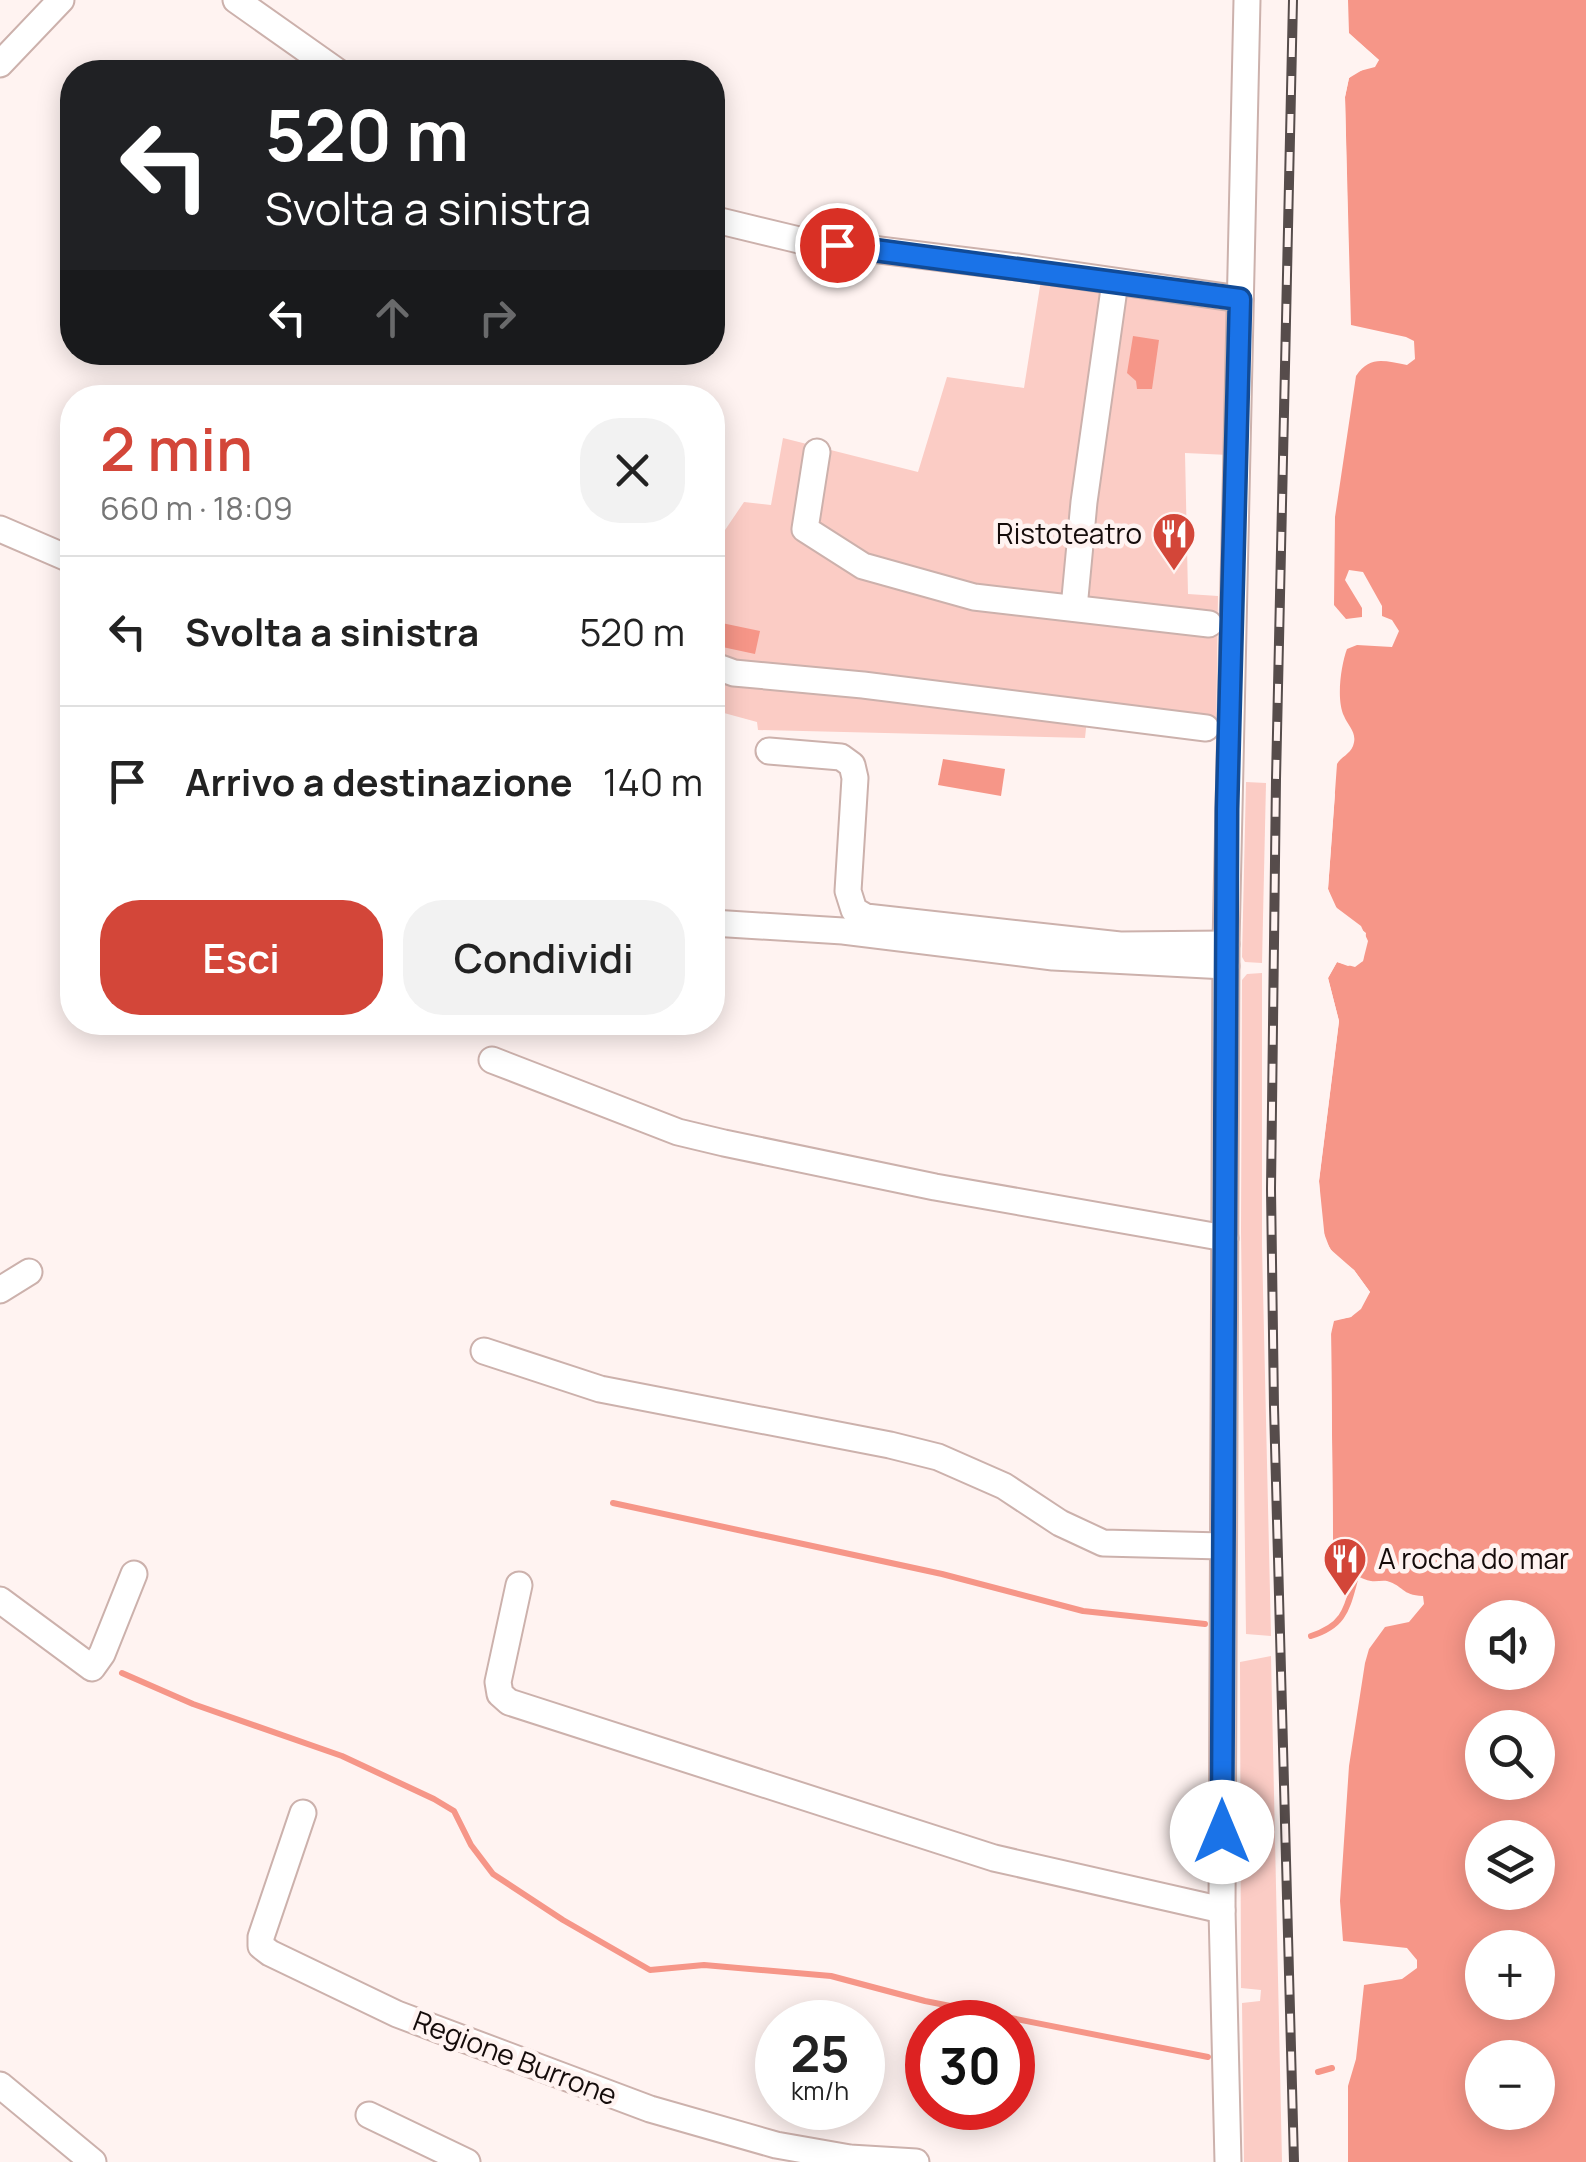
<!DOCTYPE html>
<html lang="it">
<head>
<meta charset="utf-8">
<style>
  :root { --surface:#fff; --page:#f2f2f2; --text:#222; --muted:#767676; --line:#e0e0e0; --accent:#d34639 }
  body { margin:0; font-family:Manrope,sans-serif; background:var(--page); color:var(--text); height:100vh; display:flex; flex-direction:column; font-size:38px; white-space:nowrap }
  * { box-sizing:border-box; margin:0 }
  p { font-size:32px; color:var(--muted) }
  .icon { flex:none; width:55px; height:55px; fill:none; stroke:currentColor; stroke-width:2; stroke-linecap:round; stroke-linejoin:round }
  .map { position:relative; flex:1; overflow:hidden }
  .panel { position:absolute; left:60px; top:385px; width:665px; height:650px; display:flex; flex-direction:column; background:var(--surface); border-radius:40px; box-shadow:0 5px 25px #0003 }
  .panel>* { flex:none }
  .top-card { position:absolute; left:60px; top:60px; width:665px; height:305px; border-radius:40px; box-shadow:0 5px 25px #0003; background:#202124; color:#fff; overflow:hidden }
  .fabs { position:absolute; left:1465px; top:1600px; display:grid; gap:20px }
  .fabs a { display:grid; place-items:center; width:90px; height:90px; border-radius:50%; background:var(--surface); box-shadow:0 5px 25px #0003; font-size:50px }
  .speed { position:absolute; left:755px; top:2000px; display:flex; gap:20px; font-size:50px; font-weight:700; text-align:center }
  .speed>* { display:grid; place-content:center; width:130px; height:130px; border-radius:50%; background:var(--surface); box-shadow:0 5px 25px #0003; line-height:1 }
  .speed small { font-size:25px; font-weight:400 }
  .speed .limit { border:15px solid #d22; background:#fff; color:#111 }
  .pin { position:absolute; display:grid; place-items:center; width:85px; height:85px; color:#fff; margin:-42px; border:5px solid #fff; border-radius:50%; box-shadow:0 2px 10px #0007 }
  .me { position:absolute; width:110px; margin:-55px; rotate:0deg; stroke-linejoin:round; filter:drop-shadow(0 0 8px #0008) }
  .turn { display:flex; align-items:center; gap:35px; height:210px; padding:0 40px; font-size:45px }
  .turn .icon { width:130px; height:130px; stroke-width:2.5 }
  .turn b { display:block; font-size:70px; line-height:85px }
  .lanes { display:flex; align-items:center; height:95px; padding:0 40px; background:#0003; justify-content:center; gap:50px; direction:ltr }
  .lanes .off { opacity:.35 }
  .round { display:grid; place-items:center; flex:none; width:105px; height:105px; border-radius:40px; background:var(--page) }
  .summary { display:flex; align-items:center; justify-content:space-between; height:170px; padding:0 40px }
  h1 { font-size:60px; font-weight:600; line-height:75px; color:var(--accent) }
  .cta { display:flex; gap:20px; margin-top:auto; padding:20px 40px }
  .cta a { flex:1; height:115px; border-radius:40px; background:var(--accent); color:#fff; font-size:40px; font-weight:600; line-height:115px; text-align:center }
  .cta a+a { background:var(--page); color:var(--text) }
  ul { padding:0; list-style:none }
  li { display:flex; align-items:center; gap:30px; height:150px; padding:0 40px; border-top:2px solid var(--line) }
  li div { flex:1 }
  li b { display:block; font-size:38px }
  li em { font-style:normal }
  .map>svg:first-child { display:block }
</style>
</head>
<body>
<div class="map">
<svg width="1586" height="2162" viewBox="0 0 1586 2162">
  <rect width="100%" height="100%" fill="#fff3f1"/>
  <g fill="#fbccc5">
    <path d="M1041,280l191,26 -3,149 -44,-2 3,141 30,2 -2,141 -129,-18 -2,19 -327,-8 -1,-8 -44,-12 -1,-180 11,3 21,-31 27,3 12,-67 135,34 29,-95 77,11z"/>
    <path d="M1246,782l20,1 -4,180 -17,-1 -3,-5z"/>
    <path d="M1262,973v273l9,390 -25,-2 -5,-403 1,-251 5,-6z"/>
    <path d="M1271,1656l11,506h-38l-2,-159 18,-2 1,-11 -20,-2 -1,-326z"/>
  </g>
  <g fill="#f69688" fill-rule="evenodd">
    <path d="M1348,0h238v2162h-238v-76l8,-27 8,-74 38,-6 15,-11v-8l-10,-12 -64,-7 -3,-40 9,-135 16,-103 4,-14 16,-22 24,-5 15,-18 -1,-8c-22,-1 -19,-10 -36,-15 -5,-1 -11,1 -16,0 -19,-3 -33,-23 -38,-39l-2,-217 3,-5 17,-3 19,-25 -16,-22 -24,-21 -8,-21 -3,-47 20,-160 -11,-43 9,-16 11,4 15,-5 3,-28 -28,-22 -10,-22 9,-125c4,-7 13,-10 16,-18 5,-13 -5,-20 -9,-30 -8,-16 -3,-51 3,-67l10,-4 35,2 7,-16 -7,-11 -10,-4v-10l-19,-34 -14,-2 -4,10 17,28v9l-16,2 -12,-14 1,-88 21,-141c14,-21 28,-15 51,-11l8,-6 -1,-18 -8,-4 -55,-12 -6,-228 4,-19 30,-18 -31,-27zM1482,1618h56v54h-56zM1482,1728h56v54h-56zM1482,1838h56v54h-56zM1482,1948h56v54h-56zM1482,2058h56v54h-56z"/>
    <path d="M1133,336l26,4 -7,49h-15l-1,-8 -9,-8z"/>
    <path d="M717,622l43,9 -5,23 -42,-9z"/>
    <path d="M943,759l62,10 -4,27 -63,-11z"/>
  </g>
  <g fill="#fff3f1">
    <path d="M1343,0h5l1,33 30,27 -4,7 -19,5 -7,6 -4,19 5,233 -5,-10 -5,-223 5,-22 8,-8 19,-4 1,-3 -29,-25z"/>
    <path d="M1331,789l4,5 -7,95 5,16 28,21 7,15 -5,20 -8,6 -18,-5 -9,16 11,43 -20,160 6,59 10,16 19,14 16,22 -9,17 -10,8 -17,4 -3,13 2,208 5,18 24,18 -27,-14 -7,-22 -2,-217 6,-9 25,-10 7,-14 -14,-18 -19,-15 -11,-17 -6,-61 20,-160 -11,-44 12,-19 19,4 5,-4 4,-16 -6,-12 -28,-22 -6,-18z"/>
  </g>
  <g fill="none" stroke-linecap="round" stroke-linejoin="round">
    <g stroke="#f69688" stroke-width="6">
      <path d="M613,1503l329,71 141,37 122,13"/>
      <path d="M1311,1636c36,-11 36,-30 46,-63"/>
      <path d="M122,1673l71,31 149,52 92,43 20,12 17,34 22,29 70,46 87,50 54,-5 127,11 94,25 283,56"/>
      <path d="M1318,2072l14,-4"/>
    </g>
    <defs>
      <g id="minor">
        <path d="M236,0l102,72"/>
        <path d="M0,64l61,-64"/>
        <path d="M712,219l87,21 218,27 223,32"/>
        <path d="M817,452l-12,77 58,37 111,31 235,27"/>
        <path d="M0,529l72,31"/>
        <path d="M1074,608l10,-106 31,-220"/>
        <path d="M712,665l22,8 129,12 343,43"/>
        <path d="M769,751l72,6 11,8 3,13 -7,113 6,19 12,7 254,28 106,-1"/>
        <path d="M712,923l131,8 210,26 173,9"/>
        <path d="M492,1060l186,72 46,11 211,44 290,51"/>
        <path d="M0,1290l29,-18"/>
        <path d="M484,1351l116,38 290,56 48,12 66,29 56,37 43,20 119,3"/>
        <path d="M519,1585l-21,97 2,12 9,8 485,156 228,52"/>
        <path d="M0,1600l92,68 10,-14 32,-80"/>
        <path d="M303,1813l-42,124v9l9,7 127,61 253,95 126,36 74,13 66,4"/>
        <path d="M0,2085l93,77"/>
        <path d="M369,2115l98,47"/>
        <path d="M1228,2162l-6,-252 4,-966 21,-944"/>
      </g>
    </defs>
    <use href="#minor" stroke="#ccb1ac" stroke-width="29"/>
    <use href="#minor" stroke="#fff" stroke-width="25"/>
    <defs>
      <path id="rail" d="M1293,0l-17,779 -5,410 3,218 20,755"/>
    </defs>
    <use href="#rail" stroke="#564c4b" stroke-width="10"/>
    <use href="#rail" stroke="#fff3f1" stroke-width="6" stroke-dasharray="19" stroke-linecap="butt"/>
  </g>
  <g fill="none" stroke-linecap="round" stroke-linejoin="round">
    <defs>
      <path id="route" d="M837,245l403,54 -13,510 -5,1023"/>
    </defs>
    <use href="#route" stroke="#114b97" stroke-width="25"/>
    <use href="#route" stroke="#1a73e8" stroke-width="18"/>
  </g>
  <defs>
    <symbol id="restaurant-pin" viewBox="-11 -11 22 30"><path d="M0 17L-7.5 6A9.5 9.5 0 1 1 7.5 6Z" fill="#d34639" stroke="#fff3f1"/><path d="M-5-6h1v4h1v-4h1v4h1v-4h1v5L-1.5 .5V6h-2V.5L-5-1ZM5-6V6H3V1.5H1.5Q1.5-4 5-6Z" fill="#fff"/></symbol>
  </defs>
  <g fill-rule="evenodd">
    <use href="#restaurant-pin" x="1149" y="509" width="50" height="68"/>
    <use href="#restaurant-pin" x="1320" y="1534" width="50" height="68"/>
  </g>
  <g text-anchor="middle" stroke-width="9" stroke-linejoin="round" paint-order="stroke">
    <g font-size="28" fill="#150c0b" stroke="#fff3f1" text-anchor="end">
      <text x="1142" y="544">Ristoteatro</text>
      <text x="1378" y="1569" text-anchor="start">A rocha do mar</text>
    </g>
    <g font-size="28" fill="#150c0b" stroke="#fff3f1">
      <text transform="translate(515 2058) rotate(21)" y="10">Regione Burrone</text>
    </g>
  </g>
</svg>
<div class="fabs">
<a><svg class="icon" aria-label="sound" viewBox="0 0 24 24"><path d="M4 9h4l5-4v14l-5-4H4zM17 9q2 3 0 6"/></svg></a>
<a><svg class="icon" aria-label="search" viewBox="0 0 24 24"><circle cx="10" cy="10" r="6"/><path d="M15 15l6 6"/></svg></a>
<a><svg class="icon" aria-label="layers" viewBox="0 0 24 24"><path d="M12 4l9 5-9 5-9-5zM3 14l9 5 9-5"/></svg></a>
<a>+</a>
<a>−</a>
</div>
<div class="speed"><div>25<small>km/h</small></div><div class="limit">30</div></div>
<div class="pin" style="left:837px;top:245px;background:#d93025"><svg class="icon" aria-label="arrive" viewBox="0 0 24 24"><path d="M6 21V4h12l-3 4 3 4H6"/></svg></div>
<svg class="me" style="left:1222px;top:1832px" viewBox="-20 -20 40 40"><circle r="19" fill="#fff"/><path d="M0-13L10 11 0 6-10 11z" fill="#1a73e8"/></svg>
<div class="top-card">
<div class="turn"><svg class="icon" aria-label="left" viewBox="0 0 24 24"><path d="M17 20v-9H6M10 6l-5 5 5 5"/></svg><div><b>520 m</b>Svolta a sinistra</div></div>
<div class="lanes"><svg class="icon" aria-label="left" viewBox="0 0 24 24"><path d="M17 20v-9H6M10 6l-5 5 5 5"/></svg><svg class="icon off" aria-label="ahead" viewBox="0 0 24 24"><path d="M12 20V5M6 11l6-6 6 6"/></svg><svg class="icon off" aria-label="right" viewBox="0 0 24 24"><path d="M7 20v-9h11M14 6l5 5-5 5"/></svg></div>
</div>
<section class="panel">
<div class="summary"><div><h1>2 min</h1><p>660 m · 18:09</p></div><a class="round"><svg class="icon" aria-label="close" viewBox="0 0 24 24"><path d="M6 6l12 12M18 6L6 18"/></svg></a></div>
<ul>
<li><svg class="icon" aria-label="left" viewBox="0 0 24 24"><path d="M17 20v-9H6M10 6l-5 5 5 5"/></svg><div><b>Svolta a sinistra</b></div><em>520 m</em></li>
<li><svg class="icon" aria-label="arrive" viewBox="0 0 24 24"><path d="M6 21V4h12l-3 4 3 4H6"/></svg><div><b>Arrivo a destinazione</b></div><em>140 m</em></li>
</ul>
<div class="cta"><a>Esci</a><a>Condividi</a></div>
</section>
</div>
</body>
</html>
